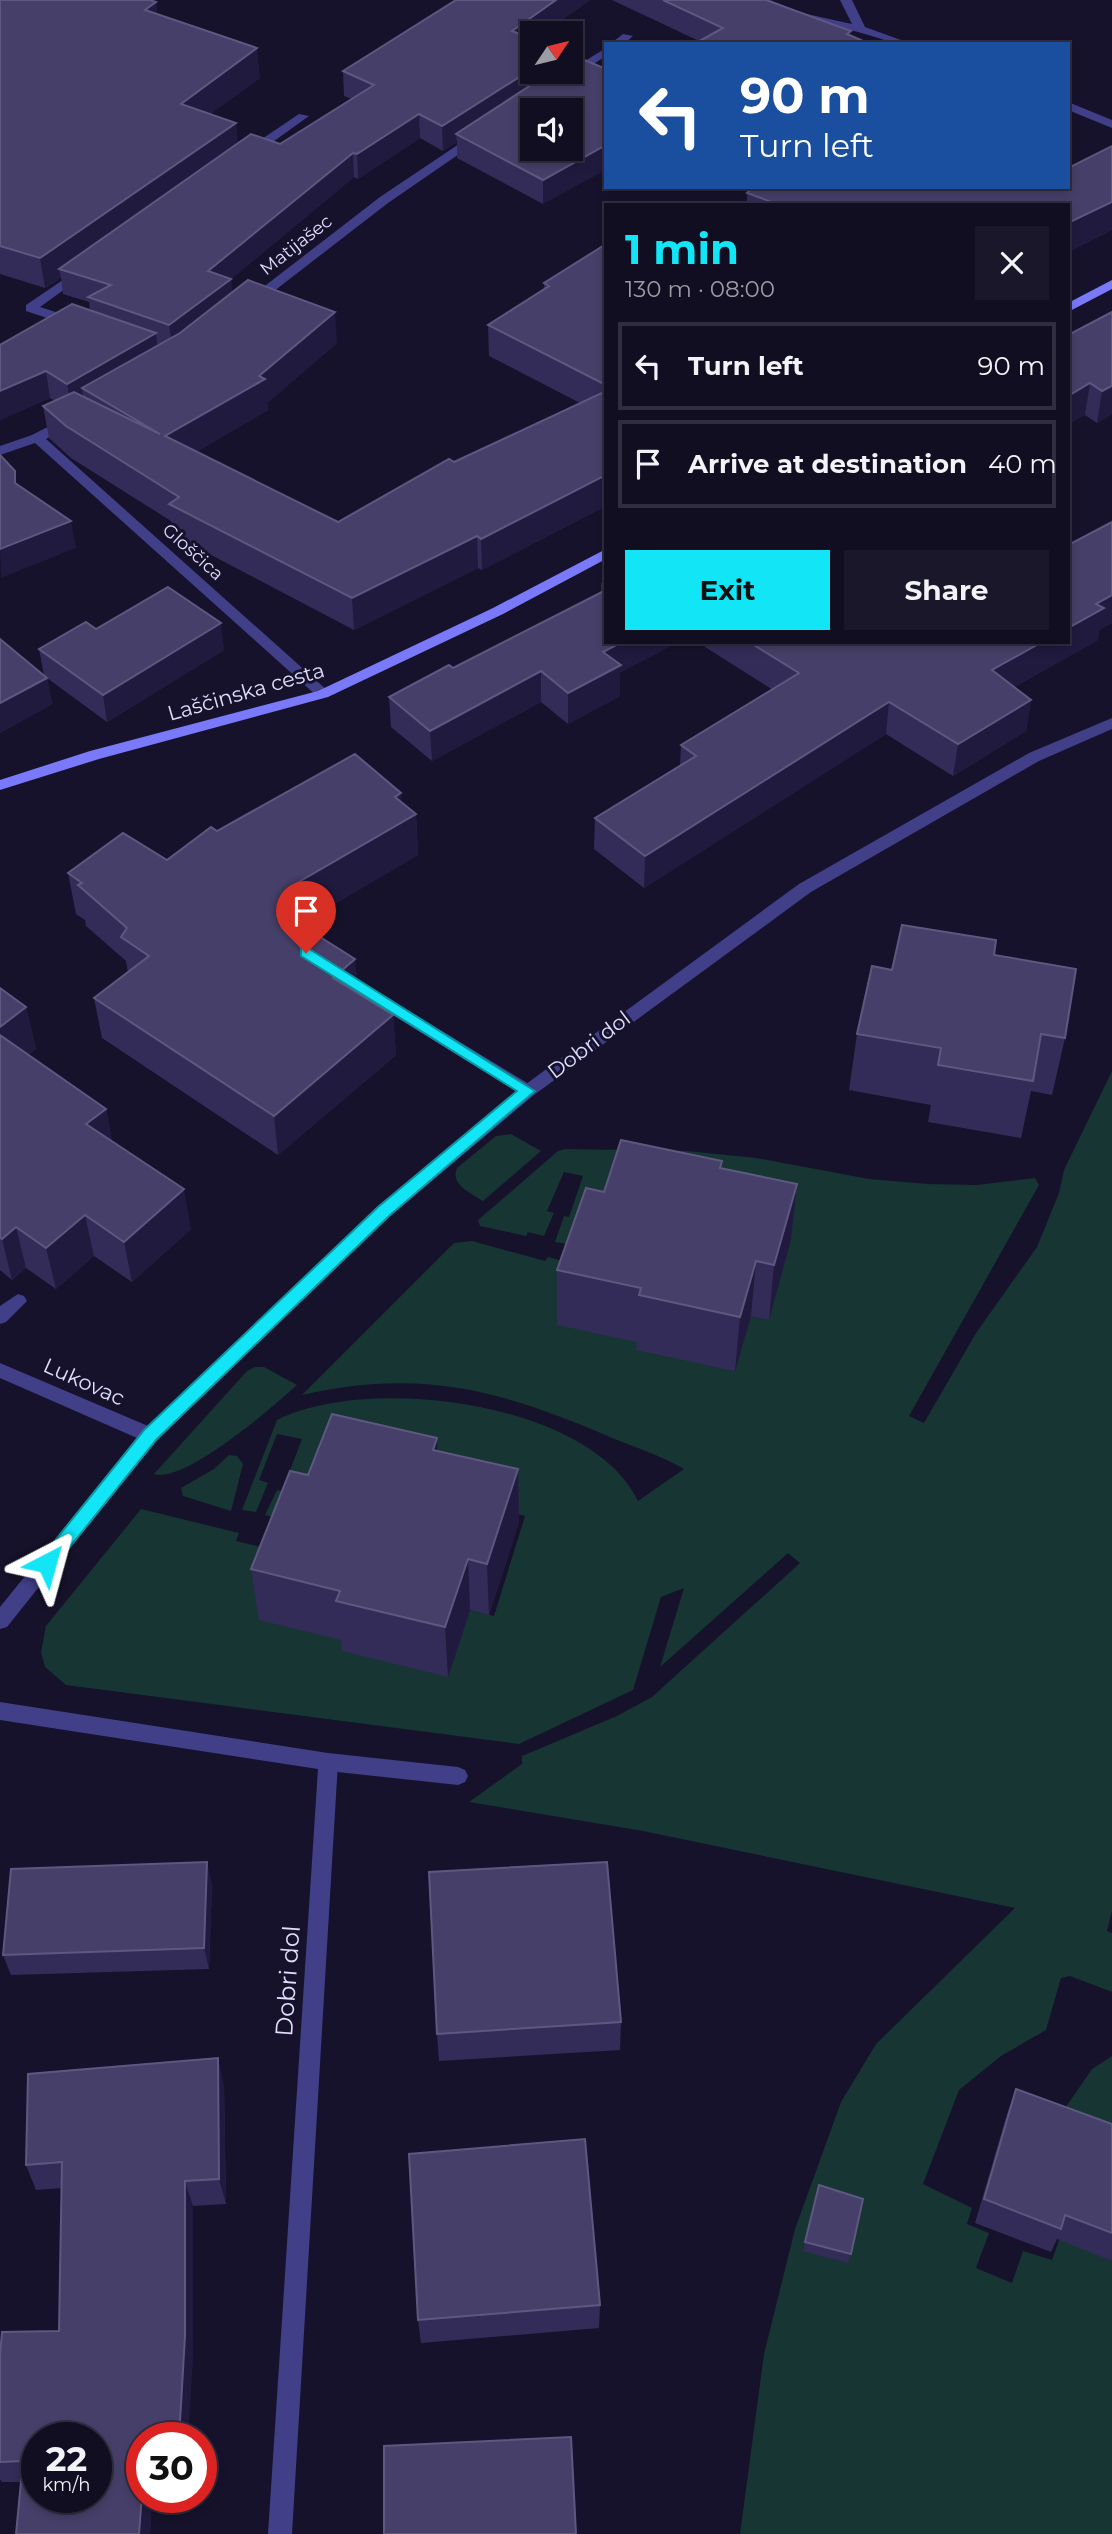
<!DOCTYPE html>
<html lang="en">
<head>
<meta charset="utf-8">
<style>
  :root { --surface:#100e20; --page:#191729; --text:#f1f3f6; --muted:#9c9ca5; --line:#302e3e; --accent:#12e5f6 }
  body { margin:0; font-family:Montserrat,sans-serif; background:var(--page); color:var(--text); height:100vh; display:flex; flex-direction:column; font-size:26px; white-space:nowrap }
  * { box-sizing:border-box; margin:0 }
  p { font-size:23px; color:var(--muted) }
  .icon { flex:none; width:38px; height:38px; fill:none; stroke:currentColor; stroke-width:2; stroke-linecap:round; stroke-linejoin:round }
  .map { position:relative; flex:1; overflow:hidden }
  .drawer { position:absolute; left:604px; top:203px; width:466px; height:441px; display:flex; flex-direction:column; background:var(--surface); border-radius:0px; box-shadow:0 4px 10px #0003,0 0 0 2px var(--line) }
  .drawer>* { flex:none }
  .banner { position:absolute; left:604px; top:42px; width:466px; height:147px; border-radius:0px; box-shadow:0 4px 10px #0003,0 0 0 2px var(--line); background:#1a4fa0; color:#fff; overflow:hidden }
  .needle { width:46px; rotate:55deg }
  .buttons { position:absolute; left:520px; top:21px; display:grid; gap:14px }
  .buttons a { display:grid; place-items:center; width:63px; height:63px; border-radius:0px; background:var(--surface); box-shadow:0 4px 10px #0003,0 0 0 2px var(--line); font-size:35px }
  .speed { position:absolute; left:21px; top:2422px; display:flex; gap:14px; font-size:35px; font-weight:700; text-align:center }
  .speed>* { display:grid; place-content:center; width:91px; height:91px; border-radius:50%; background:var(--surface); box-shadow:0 4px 10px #0003,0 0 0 2px var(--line); line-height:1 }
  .speed small { font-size:18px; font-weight:400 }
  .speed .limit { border:10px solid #d22; background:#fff; color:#111 }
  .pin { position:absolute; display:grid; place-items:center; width:60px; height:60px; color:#fff; margin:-72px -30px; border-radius:50% 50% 50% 0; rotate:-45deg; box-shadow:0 0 7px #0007 }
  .pin .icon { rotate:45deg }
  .me { position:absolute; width:77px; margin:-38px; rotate:39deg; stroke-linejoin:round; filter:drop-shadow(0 0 5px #0008) }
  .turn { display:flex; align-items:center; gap:24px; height:147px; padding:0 21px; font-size:32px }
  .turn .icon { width:91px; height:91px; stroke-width:2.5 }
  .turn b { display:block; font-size:49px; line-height:60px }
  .round { display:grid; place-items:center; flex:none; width:74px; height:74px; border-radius:0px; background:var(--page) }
  .head { display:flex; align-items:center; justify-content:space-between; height:119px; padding:0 21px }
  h1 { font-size:42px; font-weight:700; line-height:52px; color:var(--accent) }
  .button { display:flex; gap:14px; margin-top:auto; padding:14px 21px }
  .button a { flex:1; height:80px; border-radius:0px; background:var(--accent); color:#111; font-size:28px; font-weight:700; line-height:80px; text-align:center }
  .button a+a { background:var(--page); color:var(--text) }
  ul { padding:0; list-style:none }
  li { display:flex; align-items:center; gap:21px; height:88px; margin:0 14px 10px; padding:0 7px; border:4px solid var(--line); border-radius:0px }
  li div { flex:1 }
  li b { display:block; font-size:26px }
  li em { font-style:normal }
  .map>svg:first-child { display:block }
</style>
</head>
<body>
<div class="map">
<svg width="1112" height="2534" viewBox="0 0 1112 2534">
  <rect width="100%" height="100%" fill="#16122b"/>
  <g fill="#163533">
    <path d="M1112,1071v840l-5,20 5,2v59l-42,-16 -9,2 -15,52 -45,26 -42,34 -36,94 49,24 -5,16 22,9 -13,35 36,15 11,-32 29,9 44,-126 -35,-20 31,-45 20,-13v168l-9,33 9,4v273h-372l24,-180 31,-125 46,-127 35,-58 139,-136 -372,-77 -174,-29 53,-38v-8l95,-40 35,-19 148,-134 -12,-10 -128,114 24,-79 -23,9 -28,93 -114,54 -453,-59 -21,-18 -4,-15 5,-26 95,-117 98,24 -3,8 50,12 56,64 106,60 22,-67 24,6 31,-100 -79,-19 -131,31 -50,-13 12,-25 5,1 20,-52 -25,-5 -18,46 9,3 -12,29 -14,-2 35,-90c91,-46 313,-19 361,81l46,-32c-22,-13 -50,-22 -74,-32 -109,-47 -189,-69 -308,-42l152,-152 18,-2 73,20 3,-4 29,8 54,55 104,51 16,-55 17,4 -185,-73 -28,-5 9,-26 5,1 14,-41 -19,-4 -17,39 7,2 -10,23 -16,-4 -2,4 -46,-10 -2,-6 80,-69 7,-2 122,2 69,7 113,21 59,5 49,1 58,-7 4,7 -130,231 15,7 52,-90 61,-86 22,-54 5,-23z"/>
    <path d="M511,1134l30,17 -58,50c-13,-9 -33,-16 -26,-33l39,-32z"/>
    <path d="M255,1367h9l33,18c-23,21 -113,99 -143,89l93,-103z"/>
    <path d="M229,1455l8,1 6,8 -12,47 -48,-15 -2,-8 33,-19z"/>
  </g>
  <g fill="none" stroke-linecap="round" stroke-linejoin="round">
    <g fill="#403f88" fill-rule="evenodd">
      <path d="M337,967l197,120 2,4 -2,4h-12l-191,-118 -2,-4 2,-4z"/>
      <path d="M18,1294l6,2 3,5 -21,21 -6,2v-18z"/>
      <path d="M328,1753l130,14 7,3 3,6 -3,6 -7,3 -130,-14 -7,-3 -3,-6 3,-6z"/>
    </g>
    <g fill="#403f88" fill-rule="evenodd">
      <path d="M754,0h16l32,13 50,11 -12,-24h12l13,27 47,17c-20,0 -35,-7 -54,-12 -33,-9 -76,-9 -104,-32z"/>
      <path d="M623,34l10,2 -9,8h-14z"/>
      <path d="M606,48v8l-31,20h-8v-4z"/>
      <path d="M1068,102l44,18v8l-44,-18z"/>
      <path d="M299,114l10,2 -57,41h-8v-6z"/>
      <path d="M471,136l10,3 -93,64 -132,102h-8v-6l132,-102z"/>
      <path d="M79,269l4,1v6l-43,31 41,13v6h-10l-45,-15v-6z"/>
      <path d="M67,417l7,4 -2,3 -26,15 282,252v6h-10l-283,-254 -35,12v-9l32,-11z"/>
      <path d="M1112,718v11l-73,32 -228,131 -277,203 -144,121 -234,224 -149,187 -7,2v-22l137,-169 -137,-60v-15l148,63 230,-220 144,-119 277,-203 230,-131z"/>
      <path d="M0,1702l328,51 7,3 3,6 -46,772h-24l50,-765 -318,-49z"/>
    </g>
    <g fill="#7979fa" fill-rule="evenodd">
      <path d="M1112,280v9l-44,23v-9z"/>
      <path d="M606,549v10l-103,55 -175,83 -229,62 -99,31v-10l90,-29 228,-60 175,-83z"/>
    </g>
  </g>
  <g fill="#342c58">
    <path d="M0,0l156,2 1,12 103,64 -50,36 28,30h42l72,-45 -8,-3 -1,-25 113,-71h134l-47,33h-11v39h38l-27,132 -86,-46v-16l-14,9 -23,-13 -62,41 -4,-2 -123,102 1,13 105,51 -70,60 1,7 -72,42 142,70 116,-60 126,-59 -91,-47 -1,-31 56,-36v-6l62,-39v262l-124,64 -4,-2 -124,62 -181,-95 -2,-14 -100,-63 -22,-20 -6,-32 12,-5 -5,-3 -50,22v-75l90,-34 -1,-9 -26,-8 -2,-16 -16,10 -45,-14z"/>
    <path d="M612,0h154l85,35 -152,6z"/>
    <path d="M1112,146v84l-44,22v-47h-321v-12l281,-4z"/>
    <path d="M1112,312v102l-15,9 -12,-8 -17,9v-89z"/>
    <path d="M1112,522v101l-13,7 -1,10 -84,47 17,13 -5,31 -73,45 -67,-42 -242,154 -50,-39 1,-31 85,-52 1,-21 92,-55 -68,-43v-5h363z"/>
    <path d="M606,581v61l14,31v23l-52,28 -27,-22 -109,59 -41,-34 -2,-30 64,-29 148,-76v-9z"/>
    <path d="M96,629l128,21 -117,72 -60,-44 5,26 -52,29v-94l44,36 -5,-26z"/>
    <path d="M402,802l14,12 2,41 -101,59 2,21 -1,1 40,57 35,22 3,40 -118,100 -176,-117 -8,-40 34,-26 -2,-11 -40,-35 -1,-6 -9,-6 -8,-41 99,-13 50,-29z"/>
    <path d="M994,955l71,83 -13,57 -21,-4 -10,47 -93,-16 3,-17 -82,-15 8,-56 35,-64z"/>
    <path d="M0,988l26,19 10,42 -8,6 78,54 6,33 79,87 -59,53 -38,-26 -38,33 -30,-21 -14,12 -12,-10z"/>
    <path d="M721,1168l76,16 -6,56 -22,80 -18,-4 -16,55 -99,-21 1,-8 -80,-17v-55l47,-78z"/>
    <path d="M437,1438l1,13 80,18 1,53 -30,93 -19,-5 -22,67 -106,-26 -1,-11 -82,-20 -8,-51 57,-94z"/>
    <path d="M212,1883l-3,86 -198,6 -8,-20z"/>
    <path d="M621,2022l-1,28 -181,11 -2,-27z"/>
    <path d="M224,2085l2,119 -33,2v152l-51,80v59h10l-2,37h-134l5,-52h-19l-2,-3v-124l59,-24 3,-143 -26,2 -10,-25z"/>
    <path d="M1016,2089l96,35v137l-55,-22 -6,13 -76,-29 32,-109z"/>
    <path d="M819,2185l44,14 -15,64 -45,-12z"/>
    <path d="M600,2305l-1,23 -178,15 -3,-23z"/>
  </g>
  <g fill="#201a3e">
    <path d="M556,0h34l-47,33h-11v8l-20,-10z"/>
    <path d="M156,2l3,29 -14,-21z"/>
    <path d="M257,48l3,30 -76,55 -3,-29z"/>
    <path d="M532,69v3h28l-104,62 1,8 -14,9 -1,-25z"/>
    <path d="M419,114l1,24 -62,41 -1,-25z"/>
    <path d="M236,123l3,30 -180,116 2,9 -16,10 -5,-30z"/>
    <path d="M606,145v25l-63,34v-24z"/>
    <path d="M353,153l1,24 -129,107 6,-5 3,25 -61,46 -4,-25 39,-54z"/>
    <path d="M1112,202v28l-44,22v-29z"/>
    <path d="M335,312l2,31 -70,60 1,7 -99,58 -4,-32 94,-60z"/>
    <path d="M156,333l3,27 -77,28 2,15 -12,7 -5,-26z"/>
    <path d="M46,371l4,27 -50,22v-29z"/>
    <path d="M1090,383l-5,32 -17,9v-28z"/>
    <path d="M1112,386v28l-15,9 5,-32z"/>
    <path d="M606,475v31l-124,64 -1,-31z"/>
    <path d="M71,521l5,27 -75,30 -1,-29z"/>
    <path d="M477,536l1,32 -124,62 -2,-32z"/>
    <path d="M1112,595v28l-13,7 -1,10 -111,62 5,-32 50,-28h26v-14l28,-24z"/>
    <path d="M221,623l3,27 -117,72 -4,-27z"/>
    <path d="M622,642h57l-59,31v23l-52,28v-31l35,-41z"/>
    <path d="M541,671v31l-109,59 -2,-30z"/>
    <path d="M47,678l5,26 -52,29v-30z"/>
    <path d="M1031,700l-5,31 -73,45 5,-32z"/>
    <path d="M889,702l-3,32 -242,154 1,-32z"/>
    <path d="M401,793l2,29 13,-8 2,41 -101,59 2,21 -23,15 -9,-34 10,-33 98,-86z"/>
    <path d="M355,959l4,41 -26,-22z"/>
    <path d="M26,1007l10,42 -32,24 -4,-18v-28z"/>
    <path d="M393,1015l3,40 -118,100 -4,-39z"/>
    <path d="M106,1109l8,41 -28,-26z"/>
    <path d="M797,1184l-6,56 -22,80 5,-55z"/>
    <path d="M184,1189l7,40 -59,53 -8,-40z"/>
    <path d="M85,1215l9,41 -38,33 -10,-41z"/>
    <path d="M16,1227l10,41 -14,12 -10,-41z"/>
    <path d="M756,1261l-5,55 -16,55 5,-54z"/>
    <path d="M437,1438l4,53 -8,-41z"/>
    <path d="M518,1469l1,53 -30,93 -2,-51z"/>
    <path d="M468,1559l2,51 -22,67 -3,-50z"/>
    <path d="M207,1862l5,21 -3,86 -5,-21z"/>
    <path d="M218,2058l6,27 2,119 -7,-25z"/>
    <path d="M185,2181l8,25v152l-5,80h-9z"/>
    <path d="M142,2497h10l-2,37h-11z"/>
  </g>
  <g fill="#463f69" stroke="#5e5881" stroke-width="2" fill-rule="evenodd">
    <path d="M0,0h150l6,2 -11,8 112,38 -76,56 55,19 -196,135 -40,-12z"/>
    <path d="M456,0h100l-44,31 20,8v30l-90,57 -23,-12 -62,40 -4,-1 -145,118 23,8 -62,46 -81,-28 23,-12 -52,-16 192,-135 29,10 94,-59 -31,-14z"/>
    <path d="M663,0h103l85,31 -4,3 23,10h-176l29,-16z"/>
    <path d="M575,56l31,13v76l-63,35 -87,-46 95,-62h19v-13zM532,110h38v39h-38z"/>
    <path d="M1112,146v56l-44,21v-18h-288l-33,-12 7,-6h271l3,2 3,-2h37v-19z"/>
    <path d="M606,244v141l-118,-60 61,-39 -5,-3z"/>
    <path d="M248,280l87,32 -76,64 6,3 -100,57 173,86 111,-63 5,3 152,-71v84l-125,64 -4,-3 -125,62 -183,-94 10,-7 -113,-71 -23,-20 31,-14 86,42 -78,-46 98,-55z"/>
    <path d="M72,304l84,29 -89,51 -21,-13 -46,20v-46z"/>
    <path d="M1112,312v74l-10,5 -12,-8 -22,13v-61z"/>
    <path d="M0,455l15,16v12l56,38 -71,28z"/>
    <path d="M1112,522v73l-16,9 8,4 -36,20v-83z"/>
    <path d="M168,587l53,36 -118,72 -64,-46 47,-27 10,7z"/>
    <path d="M606,590v52h16l-19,10 18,13 -53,28 -27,-22 -111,60 -41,-34 60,-32 4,3z"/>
    <path d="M0,639l47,39 -47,25z"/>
    <path d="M749,642h293l-50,28 39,30 -73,44 -69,-42 -244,154 -50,-38 101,-62 -15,-11 118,-72z"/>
    <path d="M355,754l46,39 -6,4 21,17 -119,69 18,12 -23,14 -5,7 68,43 -22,19 60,37 -119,101 -180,-118 55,-42 -28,-19 6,-9 -49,-43 4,-2 -14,-10 55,-40 44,27 44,-33 6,4z"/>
    <path d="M902,925l94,15 -2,15 82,14 -11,69 -24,-4 -8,47 -95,-16 3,-17 -84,-14 15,-68 20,4z"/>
    <path d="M0,988l26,19 -26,20z"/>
    <path d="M0,1035l106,74 -20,15 98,65 -60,53 -39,-27 -39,33 -30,-21 -14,12 -2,-1z"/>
    <path d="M621,1140l101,21 -2,7 77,16 -23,81 -18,-4 -16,56 -101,-22 2,-7 -84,-18 29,-82 18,4z"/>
    <path d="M332,1414l105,24 -4,12 85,19 -31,95 -19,-5 -23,68 -109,-26 4,-10 -89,-22 39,-98 18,4z"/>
    <path d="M207,1862l-3,86 -201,7 8,-86z"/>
    <path d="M607,1862l14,160 -184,12 -8,-162z"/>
    <path d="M218,2058l1,121 -34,2v155l-6,102h-37v56l-3,40h-123l7,-73 -23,1v-107l2,-23 57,-1 3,-169 -36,3 2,-91zM37,2438h59v59h-59z"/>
    <path d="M1016,2089l96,35v109l-47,-18 -4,14 -77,-30z"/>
    <path d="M585,2139l15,166 -182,15 -9,-166z"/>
    <path d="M819,2185l44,14 -12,55 -46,-12z"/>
    <path d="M571,2437l5,97h-192v-88z"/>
  </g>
  <path fill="#12e5f6" stroke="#0c95a0" stroke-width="2" d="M306,947l229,144 -146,125 -233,224 -103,128h-12l-3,-5 3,-5 103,-128 234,-223 139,-116 -216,-135v-7z"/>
  <g text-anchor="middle" stroke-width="6" stroke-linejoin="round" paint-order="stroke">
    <g font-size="18" fill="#e0defe" stroke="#16122b">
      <text transform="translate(296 245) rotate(-38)" y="6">Matijašec</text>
      <text transform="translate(193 552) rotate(42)" y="6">Gloščica</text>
    </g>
    <g font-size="21" fill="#e0defe" stroke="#16122b">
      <text transform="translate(246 692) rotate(-16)" y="7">Laščinska cesta</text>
      <text transform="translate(589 1045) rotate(-37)" y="7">Dobri dol</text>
      <text transform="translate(84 1382) rotate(24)" y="7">Lukovac</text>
    </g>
    <g font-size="24" fill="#e0defe" stroke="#16122b">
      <text transform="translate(288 1981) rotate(-86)" y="8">Dobri dol</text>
    </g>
  </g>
</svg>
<div class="buttons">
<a><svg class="needle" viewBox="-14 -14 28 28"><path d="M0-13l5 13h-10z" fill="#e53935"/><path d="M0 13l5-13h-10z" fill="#9c9ca5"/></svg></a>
<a><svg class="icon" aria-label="sound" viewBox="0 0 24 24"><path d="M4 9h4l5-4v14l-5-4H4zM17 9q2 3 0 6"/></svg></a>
</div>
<div class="speed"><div>22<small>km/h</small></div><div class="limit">30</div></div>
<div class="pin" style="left:306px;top:953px;background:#d93025"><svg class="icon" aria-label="arrive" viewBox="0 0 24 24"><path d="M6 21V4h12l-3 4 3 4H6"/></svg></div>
<svg class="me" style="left:47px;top:1563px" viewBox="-20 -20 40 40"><path d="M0-17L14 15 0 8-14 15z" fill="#12e5f6" stroke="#fff" stroke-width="4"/></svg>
<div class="banner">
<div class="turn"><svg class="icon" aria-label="left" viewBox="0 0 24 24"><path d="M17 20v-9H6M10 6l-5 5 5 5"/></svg><div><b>90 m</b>Turn left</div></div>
</div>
<section class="drawer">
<div class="head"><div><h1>1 min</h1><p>130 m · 08:00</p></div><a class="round"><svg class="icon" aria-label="close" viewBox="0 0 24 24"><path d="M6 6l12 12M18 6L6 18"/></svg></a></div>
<ul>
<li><svg class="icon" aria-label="left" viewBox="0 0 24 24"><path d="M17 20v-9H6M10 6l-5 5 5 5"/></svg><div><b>Turn left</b></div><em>90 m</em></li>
<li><svg class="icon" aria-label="arrive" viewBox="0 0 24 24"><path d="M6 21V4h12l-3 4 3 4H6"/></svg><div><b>Arrive at destination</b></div><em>40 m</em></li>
</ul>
<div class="button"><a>Exit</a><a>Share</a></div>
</section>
</div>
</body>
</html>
